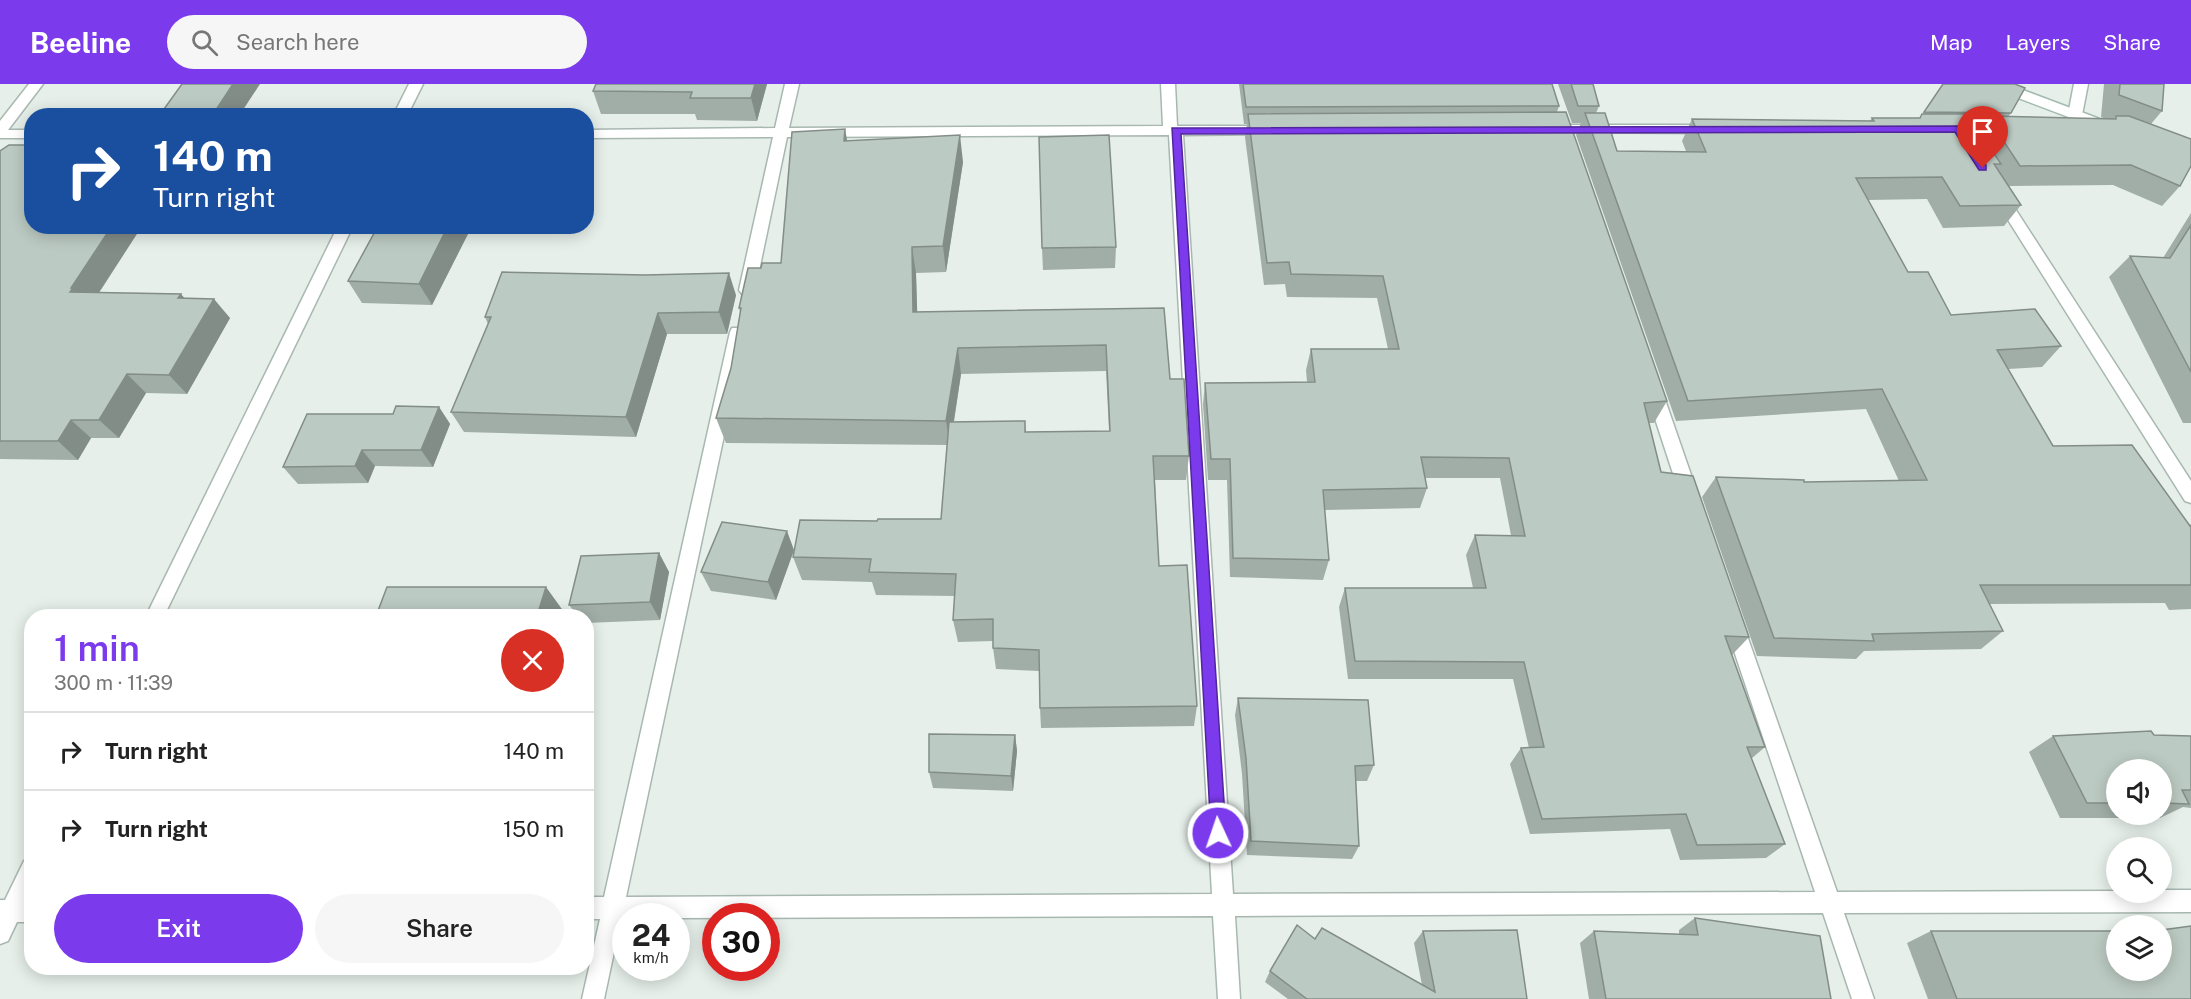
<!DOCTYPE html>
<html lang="en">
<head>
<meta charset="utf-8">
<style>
  :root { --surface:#fff; --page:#f6f6f6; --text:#222; --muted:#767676; --line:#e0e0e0; --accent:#7c3aed }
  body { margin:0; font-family:"Public Sans",sans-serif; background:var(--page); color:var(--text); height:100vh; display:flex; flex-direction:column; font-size:22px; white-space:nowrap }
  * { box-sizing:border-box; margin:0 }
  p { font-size:20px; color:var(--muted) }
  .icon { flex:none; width:33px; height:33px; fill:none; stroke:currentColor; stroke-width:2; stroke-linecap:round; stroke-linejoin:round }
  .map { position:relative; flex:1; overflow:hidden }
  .drawer { position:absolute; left:24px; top:525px; width:570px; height:366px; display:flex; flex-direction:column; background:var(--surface); border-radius:24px; box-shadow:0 3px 15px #0003 }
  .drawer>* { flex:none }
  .banner { position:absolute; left:24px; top:24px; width:570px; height:126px; border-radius:24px; box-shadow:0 3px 15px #0003; background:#1a4fa0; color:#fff; overflow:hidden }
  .tools { position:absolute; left:2106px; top:675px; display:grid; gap:12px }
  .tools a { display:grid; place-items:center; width:66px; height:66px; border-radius:50%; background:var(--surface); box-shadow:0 3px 15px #0003; font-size:30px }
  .speed { position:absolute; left:612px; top:819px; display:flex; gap:12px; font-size:30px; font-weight:700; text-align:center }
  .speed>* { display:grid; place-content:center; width:78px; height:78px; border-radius:50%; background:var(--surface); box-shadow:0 3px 15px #0003; line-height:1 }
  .speed small { font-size:15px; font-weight:400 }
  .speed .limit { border:9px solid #d22; background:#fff; color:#111 }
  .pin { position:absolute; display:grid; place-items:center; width:51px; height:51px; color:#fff; margin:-62px -26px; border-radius:50% 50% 50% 0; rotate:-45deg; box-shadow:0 0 6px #0007 }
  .pin .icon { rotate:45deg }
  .me { position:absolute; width:66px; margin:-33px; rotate:357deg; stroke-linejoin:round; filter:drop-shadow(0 0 4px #0008) }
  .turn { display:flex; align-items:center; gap:21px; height:126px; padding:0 30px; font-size:27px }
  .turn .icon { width:78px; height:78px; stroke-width:2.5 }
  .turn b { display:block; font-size:42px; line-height:51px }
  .round { display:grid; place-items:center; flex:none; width:63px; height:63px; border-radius:32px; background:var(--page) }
  .head { display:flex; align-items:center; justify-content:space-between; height:102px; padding:0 30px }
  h1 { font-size:36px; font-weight:600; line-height:45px; color:var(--accent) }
  .button { display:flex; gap:12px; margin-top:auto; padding:12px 30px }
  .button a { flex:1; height:69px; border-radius:36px; background:var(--accent); color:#fff; font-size:24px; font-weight:600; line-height:69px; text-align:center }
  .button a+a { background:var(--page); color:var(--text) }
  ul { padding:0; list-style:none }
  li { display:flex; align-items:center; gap:18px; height:78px; padding:0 30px; border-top:2px solid var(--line) }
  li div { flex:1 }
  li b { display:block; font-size:22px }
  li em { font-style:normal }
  header { display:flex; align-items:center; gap:36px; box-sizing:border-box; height:84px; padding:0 30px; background:var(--accent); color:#fff }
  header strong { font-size:28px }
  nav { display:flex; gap:33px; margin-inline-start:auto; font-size:21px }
  .search { width:420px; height:54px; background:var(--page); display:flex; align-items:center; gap:15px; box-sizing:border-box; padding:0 21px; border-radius:33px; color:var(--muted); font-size:22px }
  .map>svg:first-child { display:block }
</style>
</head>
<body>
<header>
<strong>Beeline</strong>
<div class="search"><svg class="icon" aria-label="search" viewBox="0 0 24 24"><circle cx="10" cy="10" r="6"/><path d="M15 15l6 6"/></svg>Search here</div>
<nav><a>Map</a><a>Layers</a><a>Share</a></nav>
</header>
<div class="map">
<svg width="2191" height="915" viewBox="0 0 2191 915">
  <rect width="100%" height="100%" fill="#e6efea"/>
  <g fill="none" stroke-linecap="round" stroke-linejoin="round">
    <defs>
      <g id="street">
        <path d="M29,0h14l-35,46h24v8h-32v-17z"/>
        <path d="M409,0h14l-16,32h-14z"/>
        <path d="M785,0h14l-10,44 374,-2 -2,-42h14l2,42h93l7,4 -7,4 -87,1 50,759 582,-2 -90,-268 2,-6 7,-2 7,2 2,6 94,268 279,-1v1h46v-2h29v22l-347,1 30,86h-22l-29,-86 -588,3 5,83h-22l-5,-83 -537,2v-2h-50v3h-5l-17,80h-22l18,-80h-14v-22h18l126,-565 2,-4h12l2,4 -120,565 586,-3 -43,-759 -382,2 -32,153 -3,4h-10l-3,-4 34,-153 -187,1v-8l189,-2z"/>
        <path d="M2074,0h14l-6,31 -7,4 -7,-4z"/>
        <path d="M1547,41h164l7,4 -7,4 -169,-1 -2,-3z"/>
        <path d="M2000,107l5,2 186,288v22l-6,-2 -192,-305z"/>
        <path d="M338,142h15l-189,390h-18z"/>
        <path d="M1653,298l6,2 2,4 38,110 -3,5 -6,2 -6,-2 -3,-5 -36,-110 2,-4z"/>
        <path d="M32,774v34l-5,8h5v22h-15l-9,19 -8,3v-44h5l19,-39z"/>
      </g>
      <path id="secondary" d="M1987,0h20l106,40 2,3 -2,3h-10l-114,-43z"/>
    </defs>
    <use href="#street" stroke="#a8b8b0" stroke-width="3"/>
    <use href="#secondary" stroke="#a4bbb0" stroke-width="3"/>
    <use href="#street" fill="#fff" fill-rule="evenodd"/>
    <use href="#secondary" fill="#fff" fill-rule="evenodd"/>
  </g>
  <g fill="#a1aea7" fill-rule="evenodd">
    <path d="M767,0l-10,37 -60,-1 -2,-6h-94l-8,-23z"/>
    <path d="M1239,0h313l7,22 -2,6 110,289 -13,22h-5l12,49 88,165 -17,18 33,92 -14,12 34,85 -19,14 -86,2 -10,-31 -140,5 -20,-70 11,-16h8l-16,-69h-165l-9,-72 6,-19h128l-7,-33 9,-20h36l-11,-57h-75l2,10 -7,20 -95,2 4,50 -6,20 -93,-3 -3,-97h-19l-5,-76 2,-21 102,-1 -1,-12 5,-21h77l-11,-51 -90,-1 -2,-13 -21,1 -19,-148 2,-13h-3z"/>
    <path d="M1558,0h35l6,22 -3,7 21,38h69l-4,-10 10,-22 178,2 2,-3h48l23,-34 68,29 -3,4 98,2 -5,-2 3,-33h60l-2,27 -11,13 29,62 -18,20 -49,-21 -104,1 12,19 -17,21 -61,2 -16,-29 -59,1 40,72 43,43 110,31 -19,21 -34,2 45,77 137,80 1,-1v84l-22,1 -4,-7 -176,1 14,27 -22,18 -117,2 -8,8 -99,-3 -55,-159 14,-20 88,5 95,-1 -33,-72 -190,12 -100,-286 5,-12h-9zM1975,40h6l-3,5z"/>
    <path d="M847,57l116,21 -17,110 -30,1 1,39 247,-4 6,71 19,77 -3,24h-31l4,86 38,140 -3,20 -153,2 -1,-20 -1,-37 -43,-2 -3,-21v-7l-35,1 -5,-22 2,-24 -79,-1 -4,-13 -70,-2 -9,-23 84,-36 64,-2 6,-74 -221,-2 -10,-25 15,-50 9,-56 -1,-4 22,-40 20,-5zM1106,287l3,60 -83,1 -1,-11 -71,1 7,-48z"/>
    <path d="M0,67l32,75h110l-43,67 86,5 45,20 -43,76 -41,-1 -27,45h-28l-13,22 -78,-1z"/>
    <path d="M2191,129v210h-8l-74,-146 21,-21 33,2z"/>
    <path d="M370,142h102l-40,79 -70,-2 -14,-22 26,-48z"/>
    <path d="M1116,163l-1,21 -72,2 -1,-22z"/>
    <path d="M736,211l-9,39h-60l-31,103 -172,-5 -13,-20 37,-88 -3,-7z"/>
    <path d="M439,323l11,17 -17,43 -58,-1 -7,17 -70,1 -15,-17 110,-53z"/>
    <path d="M794,466l-18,50 -65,-9 -10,-19z"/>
    <path d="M659,469l10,19 -9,48 -74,3v-7h-8l-9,-11z"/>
    <path d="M1238,614l136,67 -7,16h-11l3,65 -7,13 -105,-4 -5,-81 -7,-59z"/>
    <path d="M1015,651l2,16 -4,40 -80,-3 -4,-16z"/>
    <path d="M2154,651l37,1v72l-8,-1 -23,11h-100l-31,-66 24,-16zM2116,686h46v44h-46z"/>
    <path d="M1695,834l136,81h-242l-9,-56 14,-12 85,3v-4z"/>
    <path d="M1423,847l104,68h-239l-23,-17 5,-11 45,-32 107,46 -8,-42z"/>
    <path d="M1931,847l185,39 75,29h-263l-21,-56z"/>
  </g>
  <g fill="#838d88">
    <path d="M233,0h27l-21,32h-27z"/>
    <path d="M755,0h12l-10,37 -6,-23z"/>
    <path d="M845,45l5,27 -6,-15z"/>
    <path d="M960,51l3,27 -17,110 -3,-26z"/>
    <path d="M112,142h30l-52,80 -20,-14 1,-4z"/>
    <path d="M448,142h24l-40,79 -13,-21z"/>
    <path d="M912,163l4,26 2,65 -5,-26z"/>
    <path d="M729,189l7,22 -9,39 -8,-22z"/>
    <path d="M181,210l16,19 -19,-15z"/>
    <path d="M214,215l16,19 -43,76 -18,-19z"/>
    <path d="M658,229l9,21 -31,103 -10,-20z"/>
    <path d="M958,264l3,26 -11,71 -4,-24z"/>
    <path d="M127,290l19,19 -27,45 -20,-18z"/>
    <path d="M439,323l11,17 -17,43 -12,-17z"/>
    <path d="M71,336l20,18 -13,22 -20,-19z"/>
    <path d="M362,366l13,16 -7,17 -13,-17z"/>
    <path d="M787,447l7,19 -18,50 -8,-18z"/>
    <path d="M659,469l10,19 -9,48 -10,-18z"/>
    <path d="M546,503l18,25 -1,4h-26z"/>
    <path d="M1015,651l2,16 -4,40 -2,-15z"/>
  </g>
  <g fill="#bbcac2" stroke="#838d88" stroke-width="1.5">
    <path d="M182,0h51l-21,32h-53z"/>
    <path d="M596,0h159l-4,14h-61l2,-6 -99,-1z"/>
    <path d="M1243,0h309l7,22 -313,1z"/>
    <path d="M1571,0h22l6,22h-21z"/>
    <path d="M1943,0h72l10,4 -14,25 -87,-1z"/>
    <path d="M2120,0h44l-2,27 -43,-16z"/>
    <path d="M1566,28l101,289 -23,2 17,69 32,4 56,161 -24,-1 40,111h-18l38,97 -88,1 -11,-31 -144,5 -21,-71 23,-1 -20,-85 -169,-1 -10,-73h141l-11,-53 50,1 -16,-78 -88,-1 6,31 -104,2 6,70 -96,-2 -3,-99h-19l-6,-76 110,-1 -4,-33h88l-16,-73 -92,-2 -2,-12 -22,1 -19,-149z"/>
    <path d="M1585,29h20l12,38 89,1 -14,-33 182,2 -2,-3h48l2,-4h46l33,50h-7l27,41 -61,1 -18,-29 -86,1 52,94h20l23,43 84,-6 26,37 -64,4 56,96 79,-1 58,81 1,-1v60h-211l23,46 -131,3 2,7 -100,-3 -58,-161 88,3v2l123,-2 -45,-91 -194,12z"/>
    <path d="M1987,32l129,3v-3h13l62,23v27l-11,20 -49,-21 -111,1z"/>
    <path d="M845,45l-1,12 116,-6 -17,111 -31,1 1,65 251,-4 6,71h14l5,77h-36l6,110 28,-1 10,141 -157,2 -1,-58 -46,-2v-29l-40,1 3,-46 -87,-2 2,-13 -78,-2 7,-37 77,1 1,-2h63l8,-97 76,-1v11l85,-1 -4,-86 -148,3 -12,73 -230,-3 15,-50 10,-60h-2l9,-40h13l1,-5h19l11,-131z"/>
    <path d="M1109,51l7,112 -74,1 -3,-111z"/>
    <path d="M9,61h23v81h80l-41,62h2l-3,4 111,2 -3,4 36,1 -45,76 -42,-1 -28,46h-28l-13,21h-58v-290z"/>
    <path d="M2191,141v147l-61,-116 40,2z"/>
    <path d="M378,142h70l-29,58 -71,-3z"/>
    <path d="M502,188l143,3 84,-2 -10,39 -61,1 -32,104 -175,-5 40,-95h-6z"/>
    <path d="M396,322l43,1 -18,43h-59l-7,16 -72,1 24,-53h86z"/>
    <path d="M722,438l65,9 -19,51 -67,-10z"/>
    <path d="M659,469l-9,49 -81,3 12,-49z"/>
    <path d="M387,503h159l-9,29h-161z"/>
    <path d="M1238,614l130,2 6,65 -19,1 4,80 -108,-5 -5,-83z"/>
    <path d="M2151,647l3,4 37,1v54h-9l7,14 -27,-1v-33h-46v33h-29l-34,-67z"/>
    <path d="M929,650l86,1 -4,41 -82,-4z"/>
    <path d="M1695,834l125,18 11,63h-225l-12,-68 104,4z"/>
    <path d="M1297,841l18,14 7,-11 113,64 -12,-61 94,-1 10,69h-220l-37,-28z"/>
    <path d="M2191,842v73h-234l-26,-68h185v39h46v-40z"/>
  </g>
  <path fill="#7c3aed" stroke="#51269a" stroke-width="1.5" d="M1958,42l4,1 24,38v5h-7l-24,-38 -774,2 45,699 -2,5 -6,3 -5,-3 -2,-5 -39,-705z"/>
</svg>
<div class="tools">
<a><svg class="icon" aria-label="sound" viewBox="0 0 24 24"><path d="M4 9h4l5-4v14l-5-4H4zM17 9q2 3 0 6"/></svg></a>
<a><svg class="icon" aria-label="search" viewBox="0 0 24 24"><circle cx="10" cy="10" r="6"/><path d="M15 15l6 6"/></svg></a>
<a><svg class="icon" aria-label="layers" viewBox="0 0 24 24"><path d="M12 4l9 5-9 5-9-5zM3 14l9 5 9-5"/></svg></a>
</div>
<div class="speed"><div>24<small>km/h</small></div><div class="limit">30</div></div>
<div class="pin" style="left:1983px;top:84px;background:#d93025"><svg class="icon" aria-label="arrive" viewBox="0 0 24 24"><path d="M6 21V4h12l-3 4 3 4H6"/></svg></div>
<svg class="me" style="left:1218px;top:749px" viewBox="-20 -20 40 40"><circle r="17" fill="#7c3aed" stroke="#fff" stroke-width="3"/><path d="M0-11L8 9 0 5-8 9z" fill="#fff"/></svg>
<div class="banner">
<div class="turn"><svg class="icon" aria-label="right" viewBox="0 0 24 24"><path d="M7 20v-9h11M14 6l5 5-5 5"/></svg><div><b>140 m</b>Turn right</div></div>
</div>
<section class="drawer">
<div class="head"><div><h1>1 min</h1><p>300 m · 11:39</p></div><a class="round" style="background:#d93025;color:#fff"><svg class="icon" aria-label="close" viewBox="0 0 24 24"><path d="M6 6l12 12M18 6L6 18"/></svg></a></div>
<ul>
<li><svg class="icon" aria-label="right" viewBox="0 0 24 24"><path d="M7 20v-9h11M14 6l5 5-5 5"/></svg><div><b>Turn right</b></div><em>140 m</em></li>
<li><svg class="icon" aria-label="right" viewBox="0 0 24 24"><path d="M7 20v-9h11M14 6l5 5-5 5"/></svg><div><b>Turn right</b></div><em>150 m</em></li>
</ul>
<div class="button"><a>Exit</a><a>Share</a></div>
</section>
</div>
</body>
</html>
